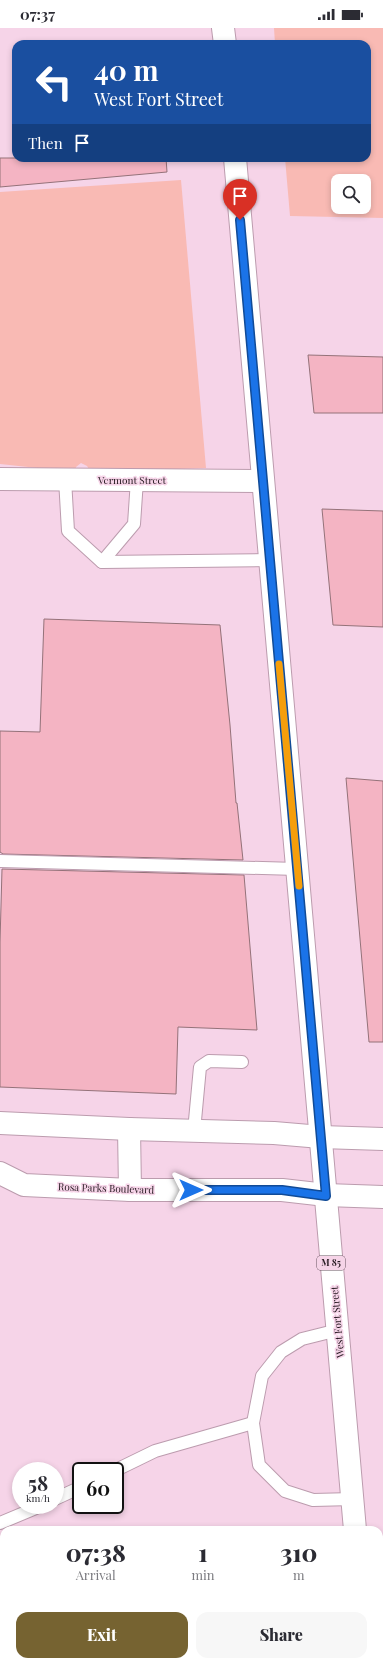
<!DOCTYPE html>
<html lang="en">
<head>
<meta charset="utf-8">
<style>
  :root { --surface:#fff; --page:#f7f7f7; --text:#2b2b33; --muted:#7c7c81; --accent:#766331 }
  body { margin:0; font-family:"Playfair Display",serif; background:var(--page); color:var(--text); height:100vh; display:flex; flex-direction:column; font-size:15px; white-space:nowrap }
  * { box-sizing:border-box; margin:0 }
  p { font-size:13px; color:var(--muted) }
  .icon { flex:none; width:22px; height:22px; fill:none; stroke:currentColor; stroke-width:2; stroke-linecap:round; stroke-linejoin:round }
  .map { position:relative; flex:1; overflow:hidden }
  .panel { position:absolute; left:0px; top:1498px; width:383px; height:140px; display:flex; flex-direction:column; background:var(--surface); border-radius:12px 12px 0 0; box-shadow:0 2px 6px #0003 }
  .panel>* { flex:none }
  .hud { position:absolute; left:12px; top:12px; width:359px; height:122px; border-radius:12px; box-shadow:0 2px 6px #0003; background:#1a4fa0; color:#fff; overflow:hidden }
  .fabs { position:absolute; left:331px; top:146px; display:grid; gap:8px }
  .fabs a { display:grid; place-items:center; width:40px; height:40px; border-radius:8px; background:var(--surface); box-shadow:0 2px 6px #0003; font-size:20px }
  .speed { position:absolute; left:12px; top:1434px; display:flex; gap:8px; font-size:20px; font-weight:700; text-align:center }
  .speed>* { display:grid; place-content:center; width:52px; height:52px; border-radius:50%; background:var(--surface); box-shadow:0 2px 6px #0003; line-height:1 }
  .speed small { font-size:10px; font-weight:400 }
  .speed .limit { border:2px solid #111; border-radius:6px; background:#fff; color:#111 }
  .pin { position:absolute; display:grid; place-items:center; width:34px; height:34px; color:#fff; margin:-41px -17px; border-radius:50% 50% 50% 0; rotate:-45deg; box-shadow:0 0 4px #0007 }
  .pin .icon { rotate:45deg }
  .me { position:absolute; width:44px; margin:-22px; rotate:90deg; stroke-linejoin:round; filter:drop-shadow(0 0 3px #0008) }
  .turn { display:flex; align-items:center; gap:14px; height:84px; padding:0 16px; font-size:18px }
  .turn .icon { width:52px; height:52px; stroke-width:2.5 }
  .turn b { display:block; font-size:28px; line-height:34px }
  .then { display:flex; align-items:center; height:38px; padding:0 16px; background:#0003; gap:8px; font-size:15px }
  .eta { display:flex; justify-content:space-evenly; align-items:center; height:68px; text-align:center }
  .eta b { font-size:24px; font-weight:800; line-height:28px }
  .action { display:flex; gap:8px; margin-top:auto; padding:8px 16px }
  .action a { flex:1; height:46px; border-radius:12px; background:var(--accent); color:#fff; font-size:16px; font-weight:800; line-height:46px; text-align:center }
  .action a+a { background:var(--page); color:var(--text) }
  .status { display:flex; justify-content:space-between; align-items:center; height:28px; padding:0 20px; background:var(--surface); direction:ltr }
  .status svg { height:11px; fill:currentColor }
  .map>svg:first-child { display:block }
</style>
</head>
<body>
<div class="status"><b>07:37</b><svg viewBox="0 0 49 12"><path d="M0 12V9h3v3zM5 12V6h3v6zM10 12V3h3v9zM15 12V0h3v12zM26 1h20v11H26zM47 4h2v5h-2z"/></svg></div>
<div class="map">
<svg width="383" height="1638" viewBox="0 0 383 1638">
  <rect width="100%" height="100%" fill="#f6d4e8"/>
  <g fill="#f9bab4" fill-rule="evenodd">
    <path d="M274,0h109v190l-93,-2 -5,-58h82v-114h-92zM338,153h26v26h-26z"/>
    <path d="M181,152l25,288 -115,4 -4,-6 -6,-3 -5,4 -1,5 -75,-8v-272z"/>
  </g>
  <g fill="#f4b4c3" stroke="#947279">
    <path d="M0,130h166l1,14 -167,15z"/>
    <path d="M308,327l75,2v56h-69z"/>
    <path d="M322,481l61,2v116l-50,-2z"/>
    <path d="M44,591l176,6 10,100 6,78h1l6,57 -240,-6 -3,-2v-121l40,1z"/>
    <path d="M346,750l37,3v261h-14z"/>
    <path d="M2,841l242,6 13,155 -79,-3 -2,67 -176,-7v-145z"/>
  </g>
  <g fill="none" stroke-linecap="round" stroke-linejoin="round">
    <defs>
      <g id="lane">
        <path d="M65,451l3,52 34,31 168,-2"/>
        <path d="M102,534l32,-38 3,-44"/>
        <path d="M0,833l297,8"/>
        <path d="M194,1103l6,-64 9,-6 33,1"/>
        <path d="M338,1302l-36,9 -21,13 -19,24 -9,47 6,42 26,26 28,9 40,-1"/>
        <path d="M114,1443l41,-20 98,-28"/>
        <path d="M55,1471l26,-12"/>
        <path d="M0,1495l43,-18"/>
      </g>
      <path id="street" d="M0,451l263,2"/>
      <g id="secondary">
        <path d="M321,1109l62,2"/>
        <path d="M326,1167l57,2"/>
      </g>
      <g id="primary">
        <path d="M223,0l2,16"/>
        <path d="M235,130l120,1372"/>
        <path d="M0,1095l129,6 145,4 47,4"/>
        <path d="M129,1101l1,61"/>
        <path d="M0,1145l24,12 106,5h152l44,5"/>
        <path d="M367,1634l1,4"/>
      </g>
    </defs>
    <use href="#lane" stroke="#bc9cae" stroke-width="14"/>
    <use href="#street" stroke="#bc9cae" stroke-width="24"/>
    <use href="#secondary" stroke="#bc9cae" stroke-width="24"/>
    <use href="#primary" stroke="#bc9cae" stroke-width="24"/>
    <use href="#lane" stroke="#fff" stroke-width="12"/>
    <use href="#street" stroke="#fff" stroke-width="22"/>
    <use href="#secondary" stroke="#fff" stroke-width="22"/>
    <use href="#primary" stroke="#fff" stroke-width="22"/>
  </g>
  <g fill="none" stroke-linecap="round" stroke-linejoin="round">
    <defs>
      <path id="route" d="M191,1162h91l44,6 -86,-976"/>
    </defs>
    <use href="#route" stroke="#114b97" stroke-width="10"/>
    <use href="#route" stroke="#1a73e8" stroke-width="7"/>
    <path stroke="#f59e0b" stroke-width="7" d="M279,636l20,222"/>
  </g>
  <g text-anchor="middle" stroke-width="3" stroke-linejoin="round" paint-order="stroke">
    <rect fill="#f6d4e8" stroke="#64515c" stroke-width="1" x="317" y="1228" width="28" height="14" rx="3"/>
    <g font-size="9" font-weight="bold" fill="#251920">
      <text x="331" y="1238">M 85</text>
    </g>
    <g font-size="10" fill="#251920" stroke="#f6d4e8">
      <text x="132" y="456">Vermont Street</text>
      <text transform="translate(106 1160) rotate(2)" y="4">Rosa Parks Boulevard</text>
      <text transform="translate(337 1294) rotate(-95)" y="4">West Fort Street</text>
    </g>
  </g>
</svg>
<div class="fabs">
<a><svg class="icon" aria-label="search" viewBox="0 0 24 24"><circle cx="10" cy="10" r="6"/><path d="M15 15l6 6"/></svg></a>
</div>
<div class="speed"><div>58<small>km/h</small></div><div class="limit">60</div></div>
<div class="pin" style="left:240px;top:192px;background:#d93025"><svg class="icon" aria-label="arrive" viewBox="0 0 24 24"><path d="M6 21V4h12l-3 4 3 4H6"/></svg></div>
<svg class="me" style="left:191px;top:1162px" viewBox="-20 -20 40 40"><path d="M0-17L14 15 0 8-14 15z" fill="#1a73e8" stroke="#fff" stroke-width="4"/></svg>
<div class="hud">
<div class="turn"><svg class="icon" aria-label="left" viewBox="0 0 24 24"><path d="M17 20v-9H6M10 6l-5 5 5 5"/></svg><div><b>40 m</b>West Fort Street</div></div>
<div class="then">Then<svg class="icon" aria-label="arrive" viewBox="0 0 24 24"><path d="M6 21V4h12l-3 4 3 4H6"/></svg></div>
</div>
<section class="panel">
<div class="eta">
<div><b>07:38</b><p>Arrival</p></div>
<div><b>1</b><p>min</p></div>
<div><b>310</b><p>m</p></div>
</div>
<div class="action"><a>Exit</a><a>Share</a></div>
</section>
</div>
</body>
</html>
